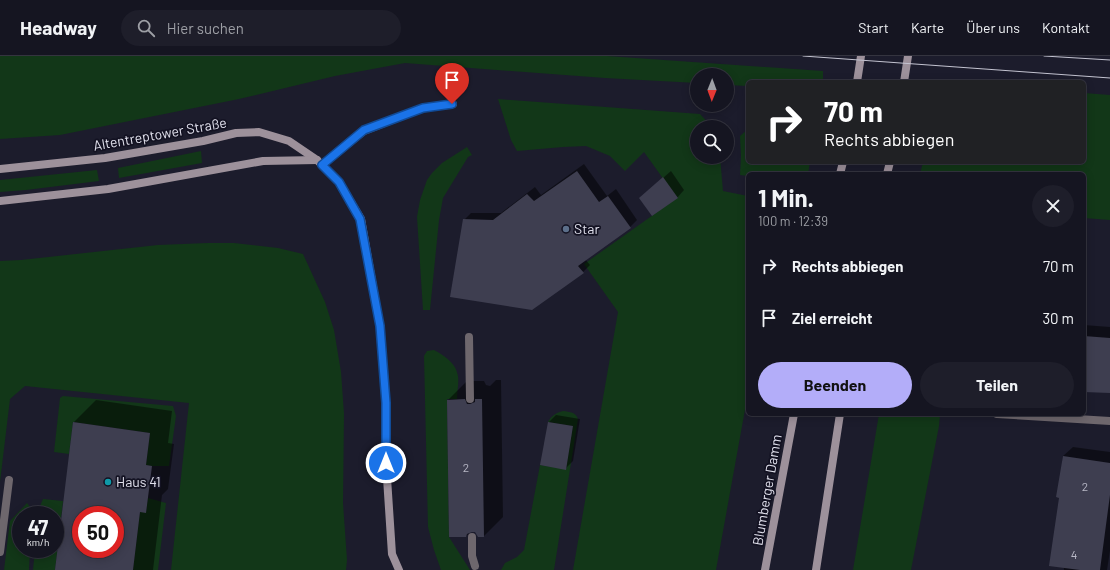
<!DOCTYPE html>
<html lang="de">
<head>
<meta charset="utf-8">
<style>
  :root { --surface:#151521; --page:#1e1e2a; --text:#f1f3f6; --muted:#9d9fa5; --line:#34343f; --accent:#b3adf9 }
  body { margin:0; font-family:Barlow,sans-serif; background:var(--page); color:var(--text); height:100vh; display:flex; flex-direction:column; font-size:15px; white-space:nowrap }
  * { box-sizing:border-box; margin:0 }
  p { font-size:13px; color:var(--muted) }
  .icon { flex:none; width:22px; height:22px; fill:none; stroke:currentColor; stroke-width:2; stroke-linecap:round; stroke-linejoin:round }
  .map { position:relative; flex:1; overflow:hidden }
  .sheet { position:absolute; left:746px; top:116px; width:340px; height:244px; display:flex; flex-direction:column; background:var(--surface); border-radius:6px; box-shadow:0 2px 10px #0003,0 0 0 1px var(--line) }
  .sheet>* { flex:none }
  .hud { position:absolute; left:746px; top:24px; width:340px; height:84px; border-radius:6px; box-shadow:0 2px 10px #0003,0 0 0 1px var(--line); background:#202124; color:#fff; overflow:hidden }
  .needle { width:26px; rotate:181deg }
  .tools { position:absolute; left:690px; top:12px; display:grid; gap:8px }
  .tools a { display:grid; place-items:center; width:44px; height:44px; border-radius:50%; background:var(--surface); box-shadow:0 2px 10px #0003,0 0 0 1px var(--line); font-size:20px }
  .speed { position:absolute; left:12px; top:450px; display:flex; gap:8px; font-size:20px; font-weight:700; text-align:center }
  .speed>* { display:grid; place-content:center; width:52px; height:52px; border-radius:50%; background:var(--surface); box-shadow:0 2px 10px #0003,0 0 0 1px var(--line); line-height:1 }
  .speed small { font-size:10px; font-weight:400 }
  .speed .limit { border:6px solid #d22; background:#fff; color:#111 }
  .pin { position:absolute; display:grid; place-items:center; width:34px; height:34px; color:#fff; margin:-41px -17px; border-radius:50% 50% 50% 0; rotate:-45deg; box-shadow:0 0 4px #0007 }
  .pin .icon { rotate:45deg }
  .me { position:absolute; width:44px; margin:-22px; rotate:0deg; stroke-linejoin:round; filter:drop-shadow(0 0 3px #0008) }
  .turn { display:flex; align-items:center; gap:14px; height:84px; padding:0 12px; font-size:18px }
  .turn .icon { width:52px; height:52px; stroke-width:2.5 }
  .turn b { display:block; font-size:28px; line-height:34px }
  .round { display:grid; place-items:center; flex:none; width:42px; height:42px; border-radius:21px; background:var(--page) }
  .overview { display:flex; align-items:center; justify-content:space-between; height:68px; padding:0 12px }
  h1 { font-size:24px; font-weight:700; line-height:30px }
  .cta { display:flex; gap:8px; margin-top:auto; padding:8px 12px }
  .cta a { flex:1; height:46px; border-radius:24px; background:var(--accent); color:#111; font-size:16px; font-weight:700; line-height:46px; text-align:center }
  .cta a+a { background:var(--page); color:var(--text) }
  ul { padding:0; list-style:none }
  li { display:flex; align-items:center; gap:12px; height:52px; padding:0 12px }
  li div { flex:1 }
  li b { display:block; font-size:15px }
  li em { font-style:normal }
  header { display:flex; align-items:center; gap:24px; box-sizing:border-box; height:56px; padding:0 20px; background:var(--surface); border-bottom:1px solid var(--line) }
  header strong { font-size:19px }
  nav { display:flex; gap:22px; margin-inline-start:auto; font-size:14px }
  .search { width:280px; height:36px; background:var(--page); display:flex; align-items:center; gap:10px; box-sizing:border-box; padding:0 14px; border-radius:22px; color:var(--muted); font-size:15px }
  .map>svg:first-child { display:block }
</style>
</head>
<body>
<header>
<strong>Headway</strong>
<div class="search"><svg class="icon" aria-label="search" viewBox="0 0 24 24"><circle cx="10" cy="10" r="6"/><path d="M15 15l6 6"/></svg>Hier suchen</div>
<nav><a>Start</a><a>Karte</a><a>Über uns</a><a>Kontakt</a></nav>
</header>
<div class="map">
<svg width="1110" height="514" viewBox="0 0 1110 514">
  <rect width="100%" height="100%" fill="#1c1c2c"/>
  <g fill="#123718">
    <path d="M0,0h607l216,15v11h-75v4l-21,-1v-10h-30v8l-92,-5 -200,-15 -70,13 -96,23 -179,36 -60,4z"/>
    <path d="M1084,37l26,2v125l-26,-2v-44h-164l3,-12h161z"/>
    <path d="M498,43l202,15 12,13h-15v30h23l3,34 25,5v197l-32,177h-143l45,-258 -34,-48 93,-66 -33,-46 -19,19 -15,-15 -24,-10 -23,1 -46,4 -6,-11z"/>
    <path d="M748,73v33h62l-2,12h-60v2l-8,-1 1,-19 -1,-20z"/>
    <path d="M467,91l5,8 -4,2 -25,41 -4,22 -9,90h-7l-6,-93 3,-17 7,-20 5,-7 10,-10z"/>
    <path d="M201,95l1,12 -83,15 -1,-10z"/>
    <path d="M97,114l2,11 -73,9 -26,2v-12z"/>
    <path d="M208,187h26l44,5 25,6 22,48 9,28 7,42 3,42 -1,89 4,57 -1,10h-175l18,-167 -164,-17 -15,13 -10,83v-221l21,-1 137,-15z"/>
    <path d="M434,294c11,6 22,13 24,26 1,7 -1,16 -1,23h-10l2,138 21,33h-29l-7,-20 -6,-23 -4,-171 3,-5z"/>
    <path d="M63,340l110,10 3,10 -7,50h-17l-6,-1 4,-32 -77,-11 -4,32 -15,-2 6,-54z"/>
    <path d="M563,355c7,1 13,1 15,8l-24,151h-53l4,-7 12,-6 7,-7 16,-85 26,4 7,-43 -25,-4c4,-7 8,-9 15,-11z"/>
    <path d="M879,358h61l-1,12 -28,144h-58z"/>
    <path d="M148,442l18,5 -8,67h-25l7,-58h6z"/>
    <path d="M43,443l20,2 -8,69h-22l2,-21h20v-34h-17v-4z"/>
    <path d="M27,447l7,9 -1,3h-12v34h9l-1,21h-25l6,-49z"/>
  </g>
  <g fill="#0007" fill-rule="evenodd">
    <path d="M584,108l23,32 9,-7 21,31 -7,7 -45,32 5,6 -7,7 -119,-52 7,-7h30l34,-26 6,8z"/>
    <path d="M671,115l13,19 -7,8h-37z"/>
    <path d="M1084,269l26,2v58l-26,-1z"/>
    <path d="M496,324h5l2,137 -19,19h-6l-2,-4 -4,-1 -6,5 -18,-136 19,-19h17l2,4 4,1z"/>
    <path d="M96,344l76,11 -4,32 6,1 -6,45 -6,6 -9,75h-97l18,-148zM81,459h34v34h-34z"/>
    <path d="M556,359l24,4 -7,42 -7,7 -17,-46z"/>
    <path d="M1073,391l37,5v99l-3,19h-43l-4,-73 3,-41z"/>
  </g>
  <g fill="#3e3e50" fill-rule="evenodd">
    <path d="M577,115l22,31 9,-6 23,32 -53,38 6,7 -52,37 -82,-13 13,-78 30,1 34,-26 7,7z"/>
    <path d="M663,121l15,21 -26,18 -13,-18z"/>
    <path d="M1084,280l26,2v55l-26,-1z"/>
    <path d="M465,343l2,5h3l5,-2v-3h7l2,138h-6l-3,-5h-3l-5,2 -1,3h-17l-2,-137z"/>
    <path d="M73,366l77,11 -4,32 6,1 -6,47 -6,-1 -7,58h-78zM81,459h34v34h-34z"/>
    <path d="M548,366l25,4 -7,44 -26,-5z"/>
    <path d="M1063,400l47,7v32l-10,75h-20l-31,-4 10,-68 -3,-1z"/>
  </g>
  <g fill="none" stroke-linecap="round" stroke-linejoin="round">
    <g stroke="#6e676d" stroke-width="8">
      <path d="M322,109l42,-34 59,-23 30,-4"/>
      <path d="M469,281l1,62"/>
      <path d="M997,358l113,7"/>
      <path d="M472,481v19l3,10"/>
      <path d="M0,496l9,-72"/>
    </g>
    <g stroke="#9d919b" stroke-width="8">
      <path d="M857,26l4,-26"/>
      <path d="M904,26l4,-26"/>
      <path d="M0,113l105,-11 98,-17 33,-8 23,-1 30,9 28,19 22,22 22,37 19,107 6,77 1,75 5,76 7,16"/>
      <path d="M840,118l3,-12"/>
      <path d="M887,118l3,-12"/>
      <path d="M0,145l108,-12 155,-28 54,-1"/>
      <path d="M765,514l29,-156"/>
      <path d="M816,514l24,-156"/>
    </g>
    <g stroke="#c4c4d1" stroke-width="1">
      <path d="M803,0l307,22"/>
      <path d="M1044,0l66,4"/>
    </g>
  </g>
  <g fill="none" stroke-linecap="round" stroke-linejoin="round">
    <defs>
      <path id="route" d="M386,407v-60l-6,-77 -20,-107 -21,-37 -17,-17 42,-35 59,-22 29,-4"/>
    </defs>
    <use href="#route" stroke="#114b97" stroke-width="10"/>
    <use href="#route" stroke="#1a73e8" stroke-width="7"/>
  </g>
  <circle fill="#5c6f8a" stroke="#131222" stroke-width="1.5" cx="566" cy="173" r="4"/>
  <circle fill="#0f9aa8" stroke="#131222" stroke-width="1.5" cx="108" cy="426" r="4"/>
  <g text-anchor="middle" stroke-width="3.5" stroke-linejoin="round" paint-order="stroke">
    <g font-size="12" fill="#b8b8c6">
      <text x="466" y="416">2</text>
      <text x="1085" y="435">2</text>
      <text x="1074" y="503">4</text>
    </g>
    <g font-size="14" fill="#e1e1ed" stroke="#131222">
      <text transform="translate(160 78) rotate(-10)" y="5">Altentreptower Straße</text>
      <text transform="translate(767 434) rotate(-80)" y="5">Blumberger Damm</text>
    </g>
    <g font-size="14" fill="#e1e1ed" stroke="#131222" text-anchor="start">
      <text x="574" y="178">Star</text>
      <text x="116" y="431">Haus 41</text>
    </g>
  </g>
</svg>
<div class="tools">
<a><svg class="needle" viewBox="-14 -14 28 28"><path d="M0-13l5 13h-10z" fill="#e53935"/><path d="M0 13l5-13h-10z" fill="#9d9fa5"/></svg></a>
<a><svg class="icon" aria-label="search" viewBox="0 0 24 24"><circle cx="10" cy="10" r="6"/><path d="M15 15l6 6"/></svg></a>
</div>
<div class="speed"><div>47<small>km/h</small></div><div class="limit">50</div></div>
<div class="pin" style="left:452px;top:48px;background:#d93025"><svg class="icon" aria-label="arrive" viewBox="0 0 24 24"><path d="M6 21V4h12l-3 4 3 4H6"/></svg></div>
<svg class="me" style="left:386px;top:407px" viewBox="-20 -20 40 40"><circle r="17" fill="#1a73e8" stroke="#fff" stroke-width="3"/><path d="M0-11L8 9 0 5-8 9z" fill="#fff"/></svg>
<div class="hud">
<div class="turn"><svg class="icon" aria-label="right" viewBox="0 0 24 24"><path d="M7 20v-9h11M14 6l5 5-5 5"/></svg><div><b>70 m</b>Rechts abbiegen</div></div>
</div>
<section class="sheet">
<div class="overview"><div><h1>1 Min.</h1><p>100 m · 12:39</p></div><a class="round"><svg class="icon" aria-label="close" viewBox="0 0 24 24"><path d="M6 6l12 12M18 6L6 18"/></svg></a></div>
<ul>
<li><svg class="icon" aria-label="right" viewBox="0 0 24 24"><path d="M7 20v-9h11M14 6l5 5-5 5"/></svg><div><b>Rechts abbiegen</b></div><em>70 m</em></li>
<li><svg class="icon" aria-label="arrive" viewBox="0 0 24 24"><path d="M6 21V4h12l-3 4 3 4H6"/></svg><div><b>Ziel erreicht</b></div><em>30 m</em></li>
</ul>
<div class="cta"><a>Beenden</a><a>Teilen</a></div>
</section>
</div>
</body>
</html>
